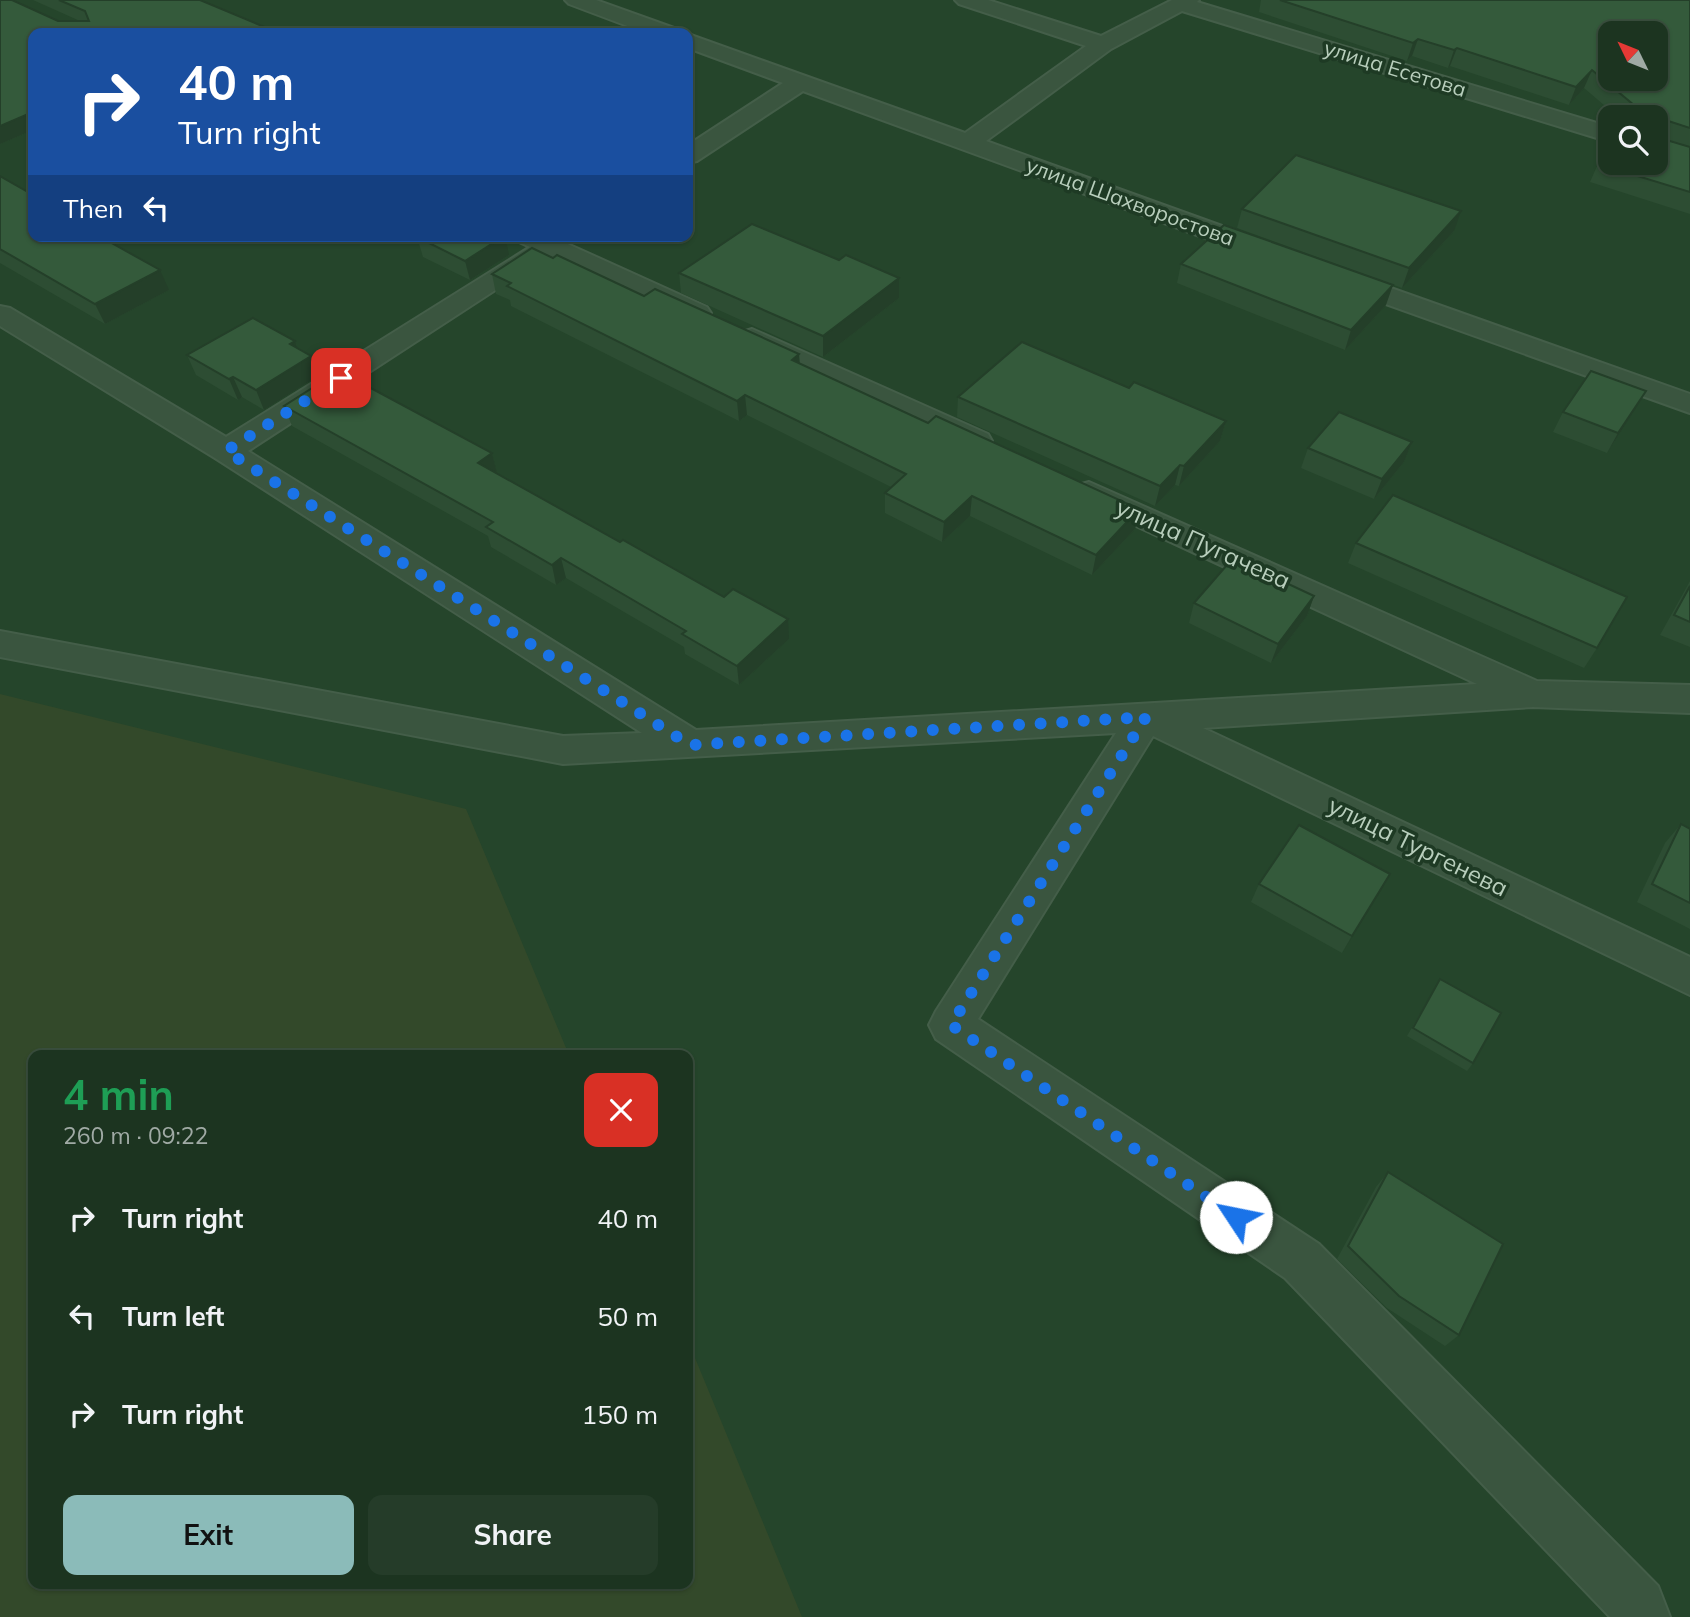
<!DOCTYPE html>
<html lang="en">
<head>
<meta charset="utf-8">
<style>
  :root { --surface:#1c3420; --page:#253c29; --text:#f1f3f6; --muted:#a0aaa5; --line:#3a4f3e; --accent:#8bbbb9 }
  body { margin:0; font-family:Mulish,sans-serif; background:var(--page); color:var(--text); height:100vh; display:flex; flex-direction:column; font-size:26px; white-space:nowrap }
  * { box-sizing:border-box; margin:0 }
  p { font-size:23px; color:var(--muted) }
  .icon { flex:none; width:38px; height:38px; fill:none; stroke:currentColor; stroke-width:2; stroke-linecap:round; stroke-linejoin:round }
  .map { position:relative; flex:1; overflow:hidden }
  .drawer { position:absolute; left:28px; top:1050px; width:665px; height:539px; display:flex; flex-direction:column; background:var(--surface); border-radius:14px; box-shadow:0 2px 5px #0004,0 0 0 2px var(--line) }
  .drawer>* { flex:none }
  .hud { position:absolute; left:28px; top:28px; width:665px; height:214px; border-radius:14px; box-shadow:0 2px 5px #0004,0 0 0 2px var(--line); background:#1a4fa0; color:#fff; overflow:hidden }
  .needle { width:46px; rotate:313deg }
  .fabs { position:absolute; left:1598px; top:21px; display:grid; gap:14px }
  .fabs a { display:grid; place-items:center; width:70px; height:70px; border-radius:14px; background:var(--surface); box-shadow:0 2px 5px #0004,0 0 0 2px var(--line); font-size:35px }
  .pin { position:absolute; display:grid; place-items:center; width:60px; height:60px; color:#fff; margin:-30px; border-radius:14px; box-shadow:0 4px 10px #0006 }
  .me { position:absolute; width:77px; margin:-38px; rotate:304deg; stroke-linejoin:round; filter:drop-shadow(0 0 5px #0008) }
  .turn { display:flex; align-items:center; gap:24px; height:147px; padding:0 35px; font-size:32px }
  .turn .icon { width:91px; height:91px; stroke-width:2.5 }
  .turn b { display:block; font-size:49px; line-height:60px }
  .then { display:flex; align-items:center; height:66px; padding:0 35px; background:#0003; gap:14px; font-size:26px }
  .round { display:grid; place-items:center; flex:none; width:74px; height:74px; border-radius:14px; background:var(--page) }
  .summary { display:flex; align-items:center; justify-content:space-between; height:119px; padding:0 35px }
  h1 { font-size:42px; font-weight:700; line-height:52px; color:#1e9e55 }
  .button { display:flex; gap:14px; margin-top:auto; padding:14px 35px }
  .button a { flex:1; height:80px; border-radius:14px; background:var(--accent); color:#111; font-size:28px; font-weight:700; line-height:80px; text-align:center }
  .button a+a { background:var(--page); color:var(--text) }
  ul { padding:0; list-style:none }
  li { display:flex; align-items:center; gap:21px; height:98px; padding:0 35px }
  li div { flex:1 }
  li b { display:block; font-size:26px }
  li em { font-style:normal }
  .map>svg:first-child { display:block }
</style>
</head>
<body>
<div class="map">
<svg width="1690" height="1617" viewBox="0 0 1690 1617">
  <rect width="100%" height="100%" fill="#25452b"/>
  <path fill="#33492a" d="M0,694l466,115 103,246h-536v529h655v-243l114,276h-802z"/>
  <g fill="none" stroke-linecap="round" stroke-linejoin="round">
    <defs>
      <g id="minor">
        <path d="M565,0h31l78,28 3,5h-31l-77,-29z"/>
        <path d="M955,0h33l113,36 71,-36h27l-2,2 413,125v15l-428,-131 -71,38 -125,92 286,103 4,6 -4,6 -9,2 -9,-2 -451,-165 -106,70 -9,2v-18l95,-62 -95,-35v-14l277,99 121,-87 -127,-42z"/>
        <path d="M515,236h35l157,71 4,6 -4,6 -10,2 -10,-2 -138,-64 -301,196 448,279 781,-46 -399,-185 -5,-7 5,-7 11,-3 448,199 153,4v28l-157,-6 -330,21 487,229v38l-537,-259 -175,283 341,225 339,342 12,31h-60l-325,-339 -349,-239 -7,-14 7,-14 180,-278 -553,31 -563,-107v-26l563,105 79,-3 -427,-275 -215,-132v-20l10,2 216,129 304,-190 -11,-5z"/>
        <path d="M1340,270l350,124v19l-360,-129 -4,-6 4,-6z"/>
        <path d="M752,329l236,105 4,7 -4,7 -11,3 -11,-3 -224,-104 -4,-6 4,-6z"/>
      </g>
    </defs>
    <use href="#minor" stroke="#445e49" stroke-width="4"/>
    <use href="#minor" fill="#3a553f" fill-rule="evenodd"/>
  </g>
  <g fill="#2d4d33">
    <path d="M0,0l58,21h22l-47,-21h167l-167,33v97l-33,14z"/>
    <path d="M1261,0h429v214l-100,-32 8,-18 58,-47h-38l-34,-29 -15,17 -119,-39 -2,2 -36,-12 -5,5 -148,-49z"/>
    <path d="M0,176l33,60 136,54 -64,34 -105,-61z"/>
    <path d="M1242,209l212,22 -52,57 -165,-60z"/>
    <path d="M417,237l92,18 -39,25 -47,-23z"/>
    <path d="M553,258l91,38 155,58 1,10 128,59 211,86 -4,20 -43,46 -122,-59 -28,26 -57,-29v-20l6,-6 -144,-72 -8,6 -228,-115 -1,-6 -14,-6 -4,-20z"/>
    <path d="M839,260l60,18v20l-76,59 -142,-64 -2,-20z"/>
    <path d="M1181,264l205,41 -41,45 -168,-67z"/>
    <path d="M295,341l3,8 20,27 -54,34 -22,-13 -4,3 -42,-25 -9,-20z"/>
    <path d="M1129,388l97,33 -6,20 -41,45 -4,-1 -20,21 -198,-89 1,-20z"/>
    <path d="M284,406l208,47 5,21 292,165 -50,46 -54,-31 -1,-7 -118,-69 -10,7 -65,-38 -3,-11 -196,-110z"/>
    <path d="M1634,411l-27,42 -54,-21 10,-20z"/>
    <path d="M1412,442l-8,20 -30,37 -73,-31 7,-20z"/>
    <path d="M1356,543l241,105 -13,20 -236,-105z"/>
    <path d="M1690,581v66l-30,-12z"/>
    <path d="M1314,596l-7,20 -36,47 -82,-40 5,-20z"/>
    <path d="M1681,824l9,5v100l-53,-27 28,-59z"/>
    <path d="M1390,874l-48,79 -91,-51 8,-18z"/>
    <path d="M1440,979l33,84 -6,8 -60,-35z"/>
    <path d="M1388,1172l71,163 -14,11 -58,-38 -50,-49 39,-72z"/>
  </g>
  <g fill="#243f29">
    <path d="M1418,39l-6,17 -5,5 6,-18z"/>
    <path d="M1457,48l-7,18 -2,2 6,-18z"/>
    <path d="M1592,70l-8,18 -15,17 7,-18z"/>
    <path d="M33,112v18l-33,14v-18z"/>
    <path d="M1461,211l-7,20 -52,57 7,-20z"/>
    <path d="M504,236h1l4,19 -39,25 -5,-19z"/>
    <path d="M160,270l9,20 -64,34 -10,-20z"/>
    <path d="M899,278v20l-76,59v-21z"/>
    <path d="M1393,285l-7,20 -41,45 6,-20z"/>
    <path d="M295,341l7,20 9,-5 7,20 -54,34 -8,-20 34,-46z"/>
    <path d="M799,354l1,20 -8,-14z"/>
    <path d="M233,377l9,20 -4,3 -9,-21z"/>
    <path d="M1646,391l-12,20 -27,42 11,-20z"/>
    <path d="M745,395l2,20 -8,6 -2,-20z"/>
    <path d="M1226,421l-6,20 -41,45 5,-20z"/>
    <path d="M1412,442l-8,20 -30,37 8,-20z"/>
    <path d="M492,453l5,20 -13,10 -6,-20z"/>
    <path d="M1180,465l-5,20 -20,21 5,-20z"/>
    <path d="M972,496l-2,20 -28,26 2,-20z"/>
    <path d="M1139,509l-4,20 -43,46 4,-20z"/>
    <path d="M561,558l5,20 -10,7 -4,-20z"/>
    <path d="M1314,596l-7,20 -36,47 7,-19z"/>
    <path d="M788,619l1,20 -50,46 -2,-19z"/>
    <path d="M1390,874l-10,18 -38,61 10,-17z"/>
  </g>
  <g fill="#345a3b" stroke="#243f29" stroke-width="2" fill-rule="evenodd">
    <path d="M0,0h12l46,21h31l-4,-10 -26,-11h141l79,33h-246v79l-33,14z"/>
    <path d="M1280,0h410v128l-25,-8 -3,3 1,16 27,8v45l-92,-28 12,-15v14h46v-46h-20l5,-6 -49,-41 -16,17 -119,-39 -3,2 -36,-11 -5,4zM1610,33h46v46h-46z"/>
    <path d="M1296,155l165,56 -52,57 -167,-59z"/>
    <path d="M0,176l33,19v41h66l61,34 -65,34 -95,-55z"/>
    <path d="M752,224l87,36 7,-5 53,23 -76,58 -144,-63z"/>
    <path d="M1224,225l169,60 -42,45 -170,-66z"/>
    <path d="M418,236h86l-39,25 -48,-24z"/>
    <path d="M532,248l21,10 4,-3 87,41 11,-7 144,65 -7,6 136,63 8,-7 203,93 -43,46 -124,-59 -28,26 -59,-29 21,-19 -161,-79 -8,6 -230,-115 4,-3 -19,-9z"/>
    <path d="M253,318l42,23 -5,3 21,12 -55,34 -23,-13 -4,2 -42,-24z"/>
    <path d="M1022,342l107,46 5,-6 92,39 -42,45 -4,-1 -20,21 -202,-89z"/>
    <path d="M339,371l153,82 -14,10 142,79 3,-2 101,57 9,-8 55,30 -51,47 -55,-32 4,-3 -125,-73 -9,7 -66,-38 7,-5 -209,-116z"/>
    <path d="M1591,371l55,20 -28,42 -55,-21z"/>
    <path d="M1339,412l73,30 -30,37 -74,-31z"/>
    <path d="M1393,495l234,102 -30,51 -241,-105z"/>
    <path d="M1233,558l81,38 -36,48 -84,-41z"/>
    <path d="M1690,586v36l-16,-7z"/>
    <path d="M1681,824l9,5v74l-38,-19z"/>
    <path d="M1299,825l91,49 -38,62 -93,-52z"/>
    <path d="M1440,979l61,34 -28,50 -60,-35z"/>
    <path d="M1388,1172l115,72 -44,91 -60,-39 -51,-50z"/>
  </g>
  <g fill="none" stroke-linecap="round" stroke-linejoin="round">
    <path stroke="#1a73e8" stroke-width="12" stroke-dasharray="0 21.6" d="M341,378l-115,73 464,294 456,-28 -195,308 285,192"/>
  </g>
  <g text-anchor="middle" stroke-width="7" stroke-linejoin="round" paint-order="stroke">
    <g font-size="21" fill="#b8cebc" stroke="#1e3a24">
      <text transform="translate(1395 69) rotate(17)" y="7">улица Есетова</text>
      <text transform="translate(1130 202) rotate(20)" y="7">улица Шахворостова</text>
    </g>
    <g font-size="24" fill="#b8cebc" stroke="#1e3a24">
      <text transform="translate(1203 544) rotate(24)" y="8">улица Пугачева</text>
      <text transform="translate(1418 847) rotate(26)" y="8">улица Тургенева</text>
    </g>
  </g>
</svg>
<div class="fabs">
<a><svg class="needle" viewBox="-14 -14 28 28"><path d="M0-13l5 13h-10z" fill="#e53935"/><path d="M0 13l5-13h-10z" fill="#a0aaa5"/></svg></a>
<a><svg class="icon" aria-label="search" viewBox="0 0 24 24"><circle cx="10" cy="10" r="6"/><path d="M15 15l6 6"/></svg></a>
</div>
<div class="pin" style="left:341px;top:378px;background:#d93025"><svg class="icon" aria-label="arrive" viewBox="0 0 24 24"><path d="M6 21V4h12l-3 4 3 4H6"/></svg></div>
<svg class="me" style="left:1236px;top:1217px" viewBox="-20 -20 40 40"><circle r="19" fill="#fff"/><path d="M0-13L10 11 0 6-10 11z" fill="#1a73e8"/></svg>
<div class="hud">
<div class="turn"><svg class="icon" aria-label="right" viewBox="0 0 24 24"><path d="M7 20v-9h11M14 6l5 5-5 5"/></svg><div><b>40 m</b>Turn right</div></div>
<div class="then">Then<svg class="icon" aria-label="left" viewBox="0 0 24 24"><path d="M17 20v-9H6M10 6l-5 5 5 5"/></svg></div>
</div>
<section class="drawer">
<div class="summary"><div><h1>4 min</h1><p>260 m · 09:22</p></div><a class="round" style="background:#d93025;color:#fff"><svg class="icon" aria-label="close" viewBox="0 0 24 24"><path d="M6 6l12 12M18 6L6 18"/></svg></a></div>
<ul>
<li><svg class="icon" aria-label="right" viewBox="0 0 24 24"><path d="M7 20v-9h11M14 6l5 5-5 5"/></svg><div><b>Turn right</b></div><em>40 m</em></li>
<li><svg class="icon" aria-label="left" viewBox="0 0 24 24"><path d="M17 20v-9H6M10 6l-5 5 5 5"/></svg><div><b>Turn left</b></div><em>50 m</em></li>
<li><svg class="icon" aria-label="right" viewBox="0 0 24 24"><path d="M7 20v-9h11M14 6l5 5-5 5"/></svg><div><b>Turn right</b></div><em>150 m</em></li>
</ul>
<div class="button"><a>Exit</a><a>Share</a></div>
</section>
</div>
</body>
</html>
